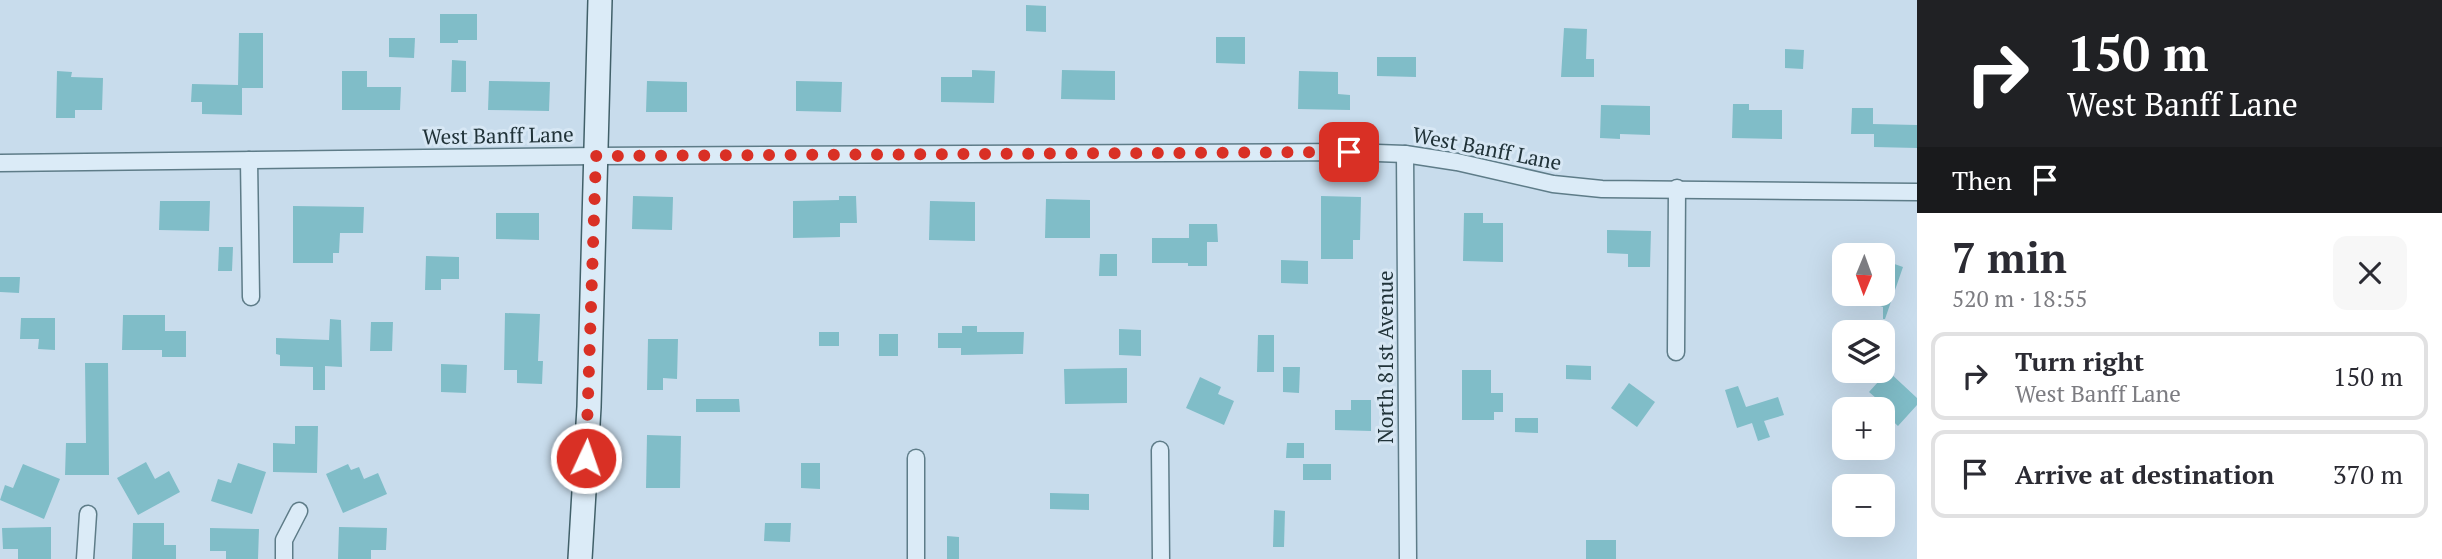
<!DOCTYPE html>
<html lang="en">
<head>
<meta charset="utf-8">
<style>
  :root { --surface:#fff; --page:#f7f7f7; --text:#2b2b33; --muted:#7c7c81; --line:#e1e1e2 }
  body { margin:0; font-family:"PT Serif",serif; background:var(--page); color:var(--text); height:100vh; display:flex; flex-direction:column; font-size:26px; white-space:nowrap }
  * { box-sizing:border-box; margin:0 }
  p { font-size:23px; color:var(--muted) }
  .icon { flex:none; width:38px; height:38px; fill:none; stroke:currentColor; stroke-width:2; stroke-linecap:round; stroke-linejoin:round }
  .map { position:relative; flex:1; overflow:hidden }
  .side { display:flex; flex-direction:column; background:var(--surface); width:525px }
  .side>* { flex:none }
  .guide { background:#202124; color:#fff; overflow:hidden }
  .needle { width:46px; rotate:181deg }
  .buttons { position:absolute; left:1832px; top:243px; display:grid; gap:14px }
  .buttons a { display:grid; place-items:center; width:63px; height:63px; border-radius:14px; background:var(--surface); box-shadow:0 7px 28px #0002; font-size:35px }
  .pin { position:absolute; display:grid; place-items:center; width:60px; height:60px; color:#fff; margin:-30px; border-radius:14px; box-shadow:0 4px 10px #0006 }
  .me { position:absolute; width:77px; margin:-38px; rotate:3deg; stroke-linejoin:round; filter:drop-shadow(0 0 5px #0008) }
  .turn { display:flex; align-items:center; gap:24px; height:147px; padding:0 35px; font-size:32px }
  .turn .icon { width:91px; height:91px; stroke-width:2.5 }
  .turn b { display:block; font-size:49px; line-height:60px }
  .then { display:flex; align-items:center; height:66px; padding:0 35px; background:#0003; gap:14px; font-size:26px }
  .round { display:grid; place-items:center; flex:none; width:74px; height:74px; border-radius:14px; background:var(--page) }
  .head { display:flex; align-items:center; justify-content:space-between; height:119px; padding:0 35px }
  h1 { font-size:42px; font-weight:800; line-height:52px }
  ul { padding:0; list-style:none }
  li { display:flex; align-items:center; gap:21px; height:88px; margin:0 14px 10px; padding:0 21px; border:4px solid var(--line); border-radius:14px }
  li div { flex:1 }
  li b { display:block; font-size:26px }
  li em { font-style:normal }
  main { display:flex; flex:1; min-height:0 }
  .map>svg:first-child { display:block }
</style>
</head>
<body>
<main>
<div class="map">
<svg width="1917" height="559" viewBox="0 0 1917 559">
  <rect width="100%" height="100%" fill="#c8dcec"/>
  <g fill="#80bdc8">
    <path d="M1026,5l20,1v26l-20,-1z"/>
    <path d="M440,14h37v26h-19v3h-18z"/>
    <path d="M1564,28l23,1 -1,30h8v18h-33z"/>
    <path d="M239,33h24v55h-21v27l-40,-1v-12h-11l1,-18 46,1z"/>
    <path d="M1216,37h29v27l-29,-1z"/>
    <path d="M389,38h26l-1,20 -25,-1z"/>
    <path d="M1785,49l19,1 -1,19 -18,-1z"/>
    <path d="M1377,57h39v20l-39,-1z"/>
    <path d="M452,60l14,1v31h-15z"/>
    <path d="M972,70l23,1 -1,32 -53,-1v-25h31z"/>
    <path d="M1062,70l53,1v29l-54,-1z"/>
    <path d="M57,71l15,1 -1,5 32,1 -1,32h-27v8h-19z"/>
    <path d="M342,71h25v16h34l-1,23h-58z"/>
    <path d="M1299,71l39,1v22l12,1v15l-52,-1z"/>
    <path d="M489,81l61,1 -1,29 -61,-1z"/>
    <path d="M647,81l40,1v30h-41z"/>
    <path d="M796,81l46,1 -1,30 -45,-1z"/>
    <path d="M1733,104h16v6h33v29l-50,-1z"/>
    <path d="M1601,105l49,1v29l-30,-1v5l-20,-1z"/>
    <path d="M1852,108h21v16l44,1v23l-43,-1v-13h-23z"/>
    <path d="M633,196l40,1 -1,33 -40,-1z"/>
    <path d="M839,196h17l1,27h-17v14l-47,1v-37l46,-1z"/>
    <path d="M1321,196l40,1 -1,43h-7v19h-32z"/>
    <path d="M1046,199l44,1v38h-45z"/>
    <path d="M160,201h50l-1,30 -50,-1z"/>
    <path d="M930,201l45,1v39l-46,-1z"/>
    <path d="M293,206l71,1 -1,26h-23l-1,20h-6v10h-40z"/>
    <path d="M496,213h43v27l-43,-1z"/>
    <path d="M1464,213h19v10h20v39l-40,-1z"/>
    <path d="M1189,224h28l1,18h-11v24h-19v-3h-36v-25h37z"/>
    <path d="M1607,230l44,1 -1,36h-22v-13l-21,-1z"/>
    <path d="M219,247h14l-1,24h-14z"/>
    <path d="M1100,254h17v22h-18z"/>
    <path d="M426,256l33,1v22h-18v11h-16z"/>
    <path d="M1281,260l27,1v23l-27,-1z"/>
    <path d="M1883,260l20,7 -18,52h-2v-12l-32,-11v-2h32z"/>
    <path d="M0,277h20l-1,16 -19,-1z"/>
    <path d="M505,313l35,1 -2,47h5l-1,23 -25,-1v-13h-13z"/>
    <path d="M123,315h42v16h21v26h-24v-7h-40z"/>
    <path d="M21,318h34v32l-17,-1 1,-10h-19z"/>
    <path d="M330,319l11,1 1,47 -17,-1v24h-12v-23l-33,-1v-11l-4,-1v-16l53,2z"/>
    <path d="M371,322h22l-1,29h-22z"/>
    <path d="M962,326h15v6h47l-1,22 -62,1v-7h-23v-15h24z"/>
    <path d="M1119,329l22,1v26l-22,-1z"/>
    <rect x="819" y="332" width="20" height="14"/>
    <rect x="879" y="334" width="19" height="22"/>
    <path d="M1258,335h16v37h-17z"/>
    <path d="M648,339h30l-1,40 -14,-1v12h-16z"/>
    <path d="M85,363h23l1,112h-44l1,-32h20z"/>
    <path d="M441,364l26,1 -1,28 -25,-1z"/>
    <path d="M1566,365l25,1v14l-25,-1z"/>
    <path d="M1283,367h17l-1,26 -16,-1z"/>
    <path d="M1127,368v35l-62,1 -1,-35z"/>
    <path d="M1462,370h29v23h12v19h-9v8h-32z"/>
    <path d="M1888,371l29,27v7l-19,21 -15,-14v-8l-14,-12z"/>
    <path d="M1200,377l21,10 -3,7 16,7 -10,24 -38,-17z"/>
    <path d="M1629,383l26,19 -18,25 -26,-19z"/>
    <path d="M1738,386l8,21 32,-10 6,18 -20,6 6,16 -12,4 -6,-18 -15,5 -12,-38z"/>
    <path d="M696,399h43l1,13h-44z"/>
    <path d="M1351,400h20v31l-36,-1v-20h16z"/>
    <path d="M1515,418h23v15l-23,-1z"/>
    <path d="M295,426h23l-1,47 -44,-1v-29l22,1z"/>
    <path d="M647,435l34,1 -1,52h-34z"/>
    <path d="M1287,443h17v15h-18z"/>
    <path d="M146,462l9,17 14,-8 11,21 -42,23 -21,-37z"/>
    <path d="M238,463l28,9 -14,42 -41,-13 7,-22 13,4z"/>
    <path d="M801,463h19v26l-19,-1z"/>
    <path d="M23,464l37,15 -16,40 -44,-19 5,-15 8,3z"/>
    <path d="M348,464l3,6 8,-3 5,12 14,-6 9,21 -44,19 -17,-39z"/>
    <rect x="1303" y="464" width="28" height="16"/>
    <path d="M1050,493l39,1v16l-39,-1z"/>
    <path d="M1274,510l11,1 -1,36h-11z"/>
    <path d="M133,523h31v22h12v14h-44z"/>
    <path d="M765,523h26l-1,19 -26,-1z"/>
    <path d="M51,527v32h-33v-10h-15l-1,-21z"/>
    <path d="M339,527l48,1 -1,22h-15v9h-33z"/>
    <path d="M210,528l49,1 -1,30h-32v-8h-16z"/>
    <path d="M947,536l12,1v22h-12z"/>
    <rect x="1586" y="540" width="30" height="19"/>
  </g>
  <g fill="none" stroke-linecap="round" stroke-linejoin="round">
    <defs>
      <g id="street">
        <path d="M1405,154l3,405"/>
        <path d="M249,160l2,137"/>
        <path d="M0,163l596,-7 753,-4 56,2 52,8 96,22 49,5 315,3"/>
        <path d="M1676,352l1,-164"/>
        <path d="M1160,450l1,109"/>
        <path d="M85,559l3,-45"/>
        <path d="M284,559v-19l15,-29"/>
        <path d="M916,559v-101"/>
      </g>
      <path id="secondary" d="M580,559l9,-152 11,-407"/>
    </defs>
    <use href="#street" stroke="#5e7c88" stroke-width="19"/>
    <use href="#secondary" stroke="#416069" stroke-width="26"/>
    <use href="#street" stroke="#dbebf7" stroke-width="16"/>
    <use href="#secondary" stroke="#dbebf7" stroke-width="23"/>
  </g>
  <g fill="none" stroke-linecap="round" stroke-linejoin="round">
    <path stroke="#d93025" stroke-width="12" stroke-dasharray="0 21.6" d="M586,458l10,-302 753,-4"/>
  </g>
  <g text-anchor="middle" stroke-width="6" stroke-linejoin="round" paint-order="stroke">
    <g font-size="21" fill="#213339" stroke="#d7e7f4">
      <text transform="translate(498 136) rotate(-1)" y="7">West Banff Lane</text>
      <text transform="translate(1487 149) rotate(11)" y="7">West Banff Lane</text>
      <text transform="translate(1386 357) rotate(-90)" y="7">North 81st Avenue</text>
    </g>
  </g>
</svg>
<div class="buttons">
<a><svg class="needle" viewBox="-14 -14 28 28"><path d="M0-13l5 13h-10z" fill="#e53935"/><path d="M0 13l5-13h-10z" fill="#7c7c81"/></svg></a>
<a><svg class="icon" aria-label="layers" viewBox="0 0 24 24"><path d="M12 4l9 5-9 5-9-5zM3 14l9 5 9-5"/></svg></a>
<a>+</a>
<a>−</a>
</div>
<div class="pin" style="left:1349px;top:152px;background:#d93025"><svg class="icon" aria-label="arrive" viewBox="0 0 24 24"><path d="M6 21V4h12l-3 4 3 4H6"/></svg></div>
<svg class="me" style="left:586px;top:458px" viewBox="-20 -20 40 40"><circle r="17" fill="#d93025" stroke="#fff" stroke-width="3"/><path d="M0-11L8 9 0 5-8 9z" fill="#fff"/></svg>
</div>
<section class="side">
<div class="guide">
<div class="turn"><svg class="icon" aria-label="right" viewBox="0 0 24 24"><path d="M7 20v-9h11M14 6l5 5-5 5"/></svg><div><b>150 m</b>West Banff Lane</div></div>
<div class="then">Then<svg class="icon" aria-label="arrive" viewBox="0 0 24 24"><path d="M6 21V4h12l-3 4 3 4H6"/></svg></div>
</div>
<div class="head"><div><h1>7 min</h1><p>520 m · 18:55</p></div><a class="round"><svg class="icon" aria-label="close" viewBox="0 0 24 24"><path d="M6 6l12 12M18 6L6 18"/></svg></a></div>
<ul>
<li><svg class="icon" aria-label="right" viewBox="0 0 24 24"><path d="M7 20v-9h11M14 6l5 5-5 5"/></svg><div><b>Turn right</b><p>West Banff Lane</p></div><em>150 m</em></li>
<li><svg class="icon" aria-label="arrive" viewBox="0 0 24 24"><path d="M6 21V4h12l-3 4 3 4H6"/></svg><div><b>Arrive at destination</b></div><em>370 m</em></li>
</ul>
</section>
</main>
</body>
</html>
